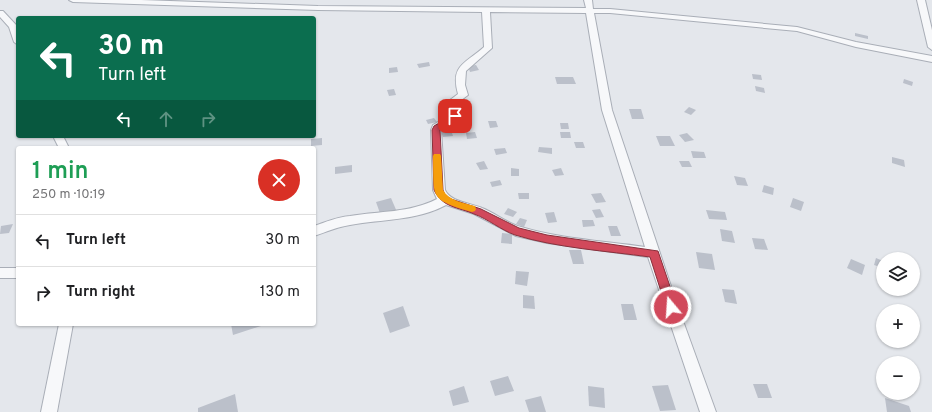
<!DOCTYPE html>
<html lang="en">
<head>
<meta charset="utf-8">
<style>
  :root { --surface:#fff; --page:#f2f2f2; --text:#202124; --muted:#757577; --line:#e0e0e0 }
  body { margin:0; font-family:Overpass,sans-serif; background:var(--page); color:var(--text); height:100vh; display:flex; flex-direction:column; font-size:15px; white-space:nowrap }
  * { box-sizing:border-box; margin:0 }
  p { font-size:13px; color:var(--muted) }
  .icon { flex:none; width:22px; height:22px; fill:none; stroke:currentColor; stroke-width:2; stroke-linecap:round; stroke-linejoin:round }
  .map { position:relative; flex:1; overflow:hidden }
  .details { position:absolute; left:16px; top:146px; width:300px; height:180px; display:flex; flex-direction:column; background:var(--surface); border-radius:4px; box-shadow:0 1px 3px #0004 }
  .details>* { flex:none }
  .guide { position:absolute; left:16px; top:16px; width:300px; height:122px; border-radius:4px; box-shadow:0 1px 3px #0004; background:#0b6e4f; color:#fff; overflow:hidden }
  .controls { position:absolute; left:876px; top:252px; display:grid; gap:8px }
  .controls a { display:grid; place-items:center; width:44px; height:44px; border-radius:50%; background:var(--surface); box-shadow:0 1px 3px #0004; font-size:20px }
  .pin { position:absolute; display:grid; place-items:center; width:34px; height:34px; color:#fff; margin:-17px; border-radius:8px; box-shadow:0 2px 6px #0006 }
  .me { position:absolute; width:44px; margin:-22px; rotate:342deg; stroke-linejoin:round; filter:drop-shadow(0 0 3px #0008) }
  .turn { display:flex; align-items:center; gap:14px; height:84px; padding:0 16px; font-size:18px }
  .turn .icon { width:52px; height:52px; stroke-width:2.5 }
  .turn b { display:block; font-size:28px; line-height:34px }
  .lanes { display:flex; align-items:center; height:38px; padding:0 16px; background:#0003; justify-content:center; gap:20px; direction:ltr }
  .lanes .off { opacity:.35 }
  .round { display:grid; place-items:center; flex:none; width:42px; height:42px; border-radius:21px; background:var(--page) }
  .head { display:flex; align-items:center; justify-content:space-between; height:68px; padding:0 16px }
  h1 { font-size:24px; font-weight:600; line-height:30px; color:#1e9e55 }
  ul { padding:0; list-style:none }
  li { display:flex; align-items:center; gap:12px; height:52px; padding:0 16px; border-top:1px solid var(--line) }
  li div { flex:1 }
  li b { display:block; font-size:15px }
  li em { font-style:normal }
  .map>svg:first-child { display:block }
</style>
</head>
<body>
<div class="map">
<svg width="932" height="412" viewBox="0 0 932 412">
  <rect width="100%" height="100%" fill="#e4e7ec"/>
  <g fill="#bbc0ca">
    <path d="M855,33l13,3v3l-13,-3z"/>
    <path d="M429,62l1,4 -11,2 -2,-4z"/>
    <path d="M476,65l3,5 -9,2 -2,-6z"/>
    <path d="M397,67l1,5 -9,1v-5z"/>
    <path d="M752,74l9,1 1,5 -9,-1z"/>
    <path d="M555,77h18l3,7h-19z"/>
    <path d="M904,79l9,3 -1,4 -9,-3z"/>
    <path d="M755,86l9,2 1,5 -9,-2z"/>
    <path d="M394,89l2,6 -7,1 -2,-6z"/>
    <path d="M689,107l7,3 -5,5 -7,-3z"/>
    <path d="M629,109h12l3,10h-12z"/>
    <path d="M434,118l3,4 -9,2 -2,-4z"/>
    <path d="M488,121h8l2,6 -8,1z"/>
    <path d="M560,123h8l1,6h-8z"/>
    <path d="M451,130l2,6 -10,1 -2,-5z"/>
    <path d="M475,132l2,6 -10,1 -1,-6z"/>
    <path d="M560,132h10l1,6h-10z"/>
    <path d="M687,133l7,7 -9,2 -6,-7z"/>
    <path d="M656,136h14l5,10h-15z"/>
    <path d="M322,138v7l-11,1v-7z"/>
    <path d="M574,142h9l2,6h-9z"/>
    <path d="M539,147l13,1v6l-14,-2z"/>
    <path d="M505,148l2,5 -11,2 -2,-6z"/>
    <path d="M691,151l13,1 2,6h-13z"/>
    <path d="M892,157l12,3 1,7 -13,-4z"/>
    <path d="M484,161l4,8 -8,1 -4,-7z"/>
    <path d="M679,161h10l3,6h-10z"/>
    <path d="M352,165v7l-17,2v-7z"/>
    <path d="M511,168l8,1v7h-8z"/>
    <path d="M561,168l3,7 -9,1 -3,-6z"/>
    <path d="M734,176l11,2 3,8 -11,-1z"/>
    <path d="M500,180l2,5 -10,2 -2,-5z"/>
    <path d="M764,185l10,3 -1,7 -11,-3z"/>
    <path d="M518,193h11v6h-10z"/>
    <path d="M601,193l5,9 -10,1 -5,-9z"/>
    <path d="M391,198l6,14 -16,4 -5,-14z"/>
    <path d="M793,198l11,4 -3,9 -11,-4z"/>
    <path d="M508,208l9,4 -4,5 -9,-3z"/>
    <path d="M600,209l4,8 -8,1 -4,-8z"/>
    <path d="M706,210l19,2 2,8 -18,-1z"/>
    <path d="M554,212l3,10 -9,1 -3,-10z"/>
    <path d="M520,218l7,2 -3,7 -8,-3z"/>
    <path d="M582,220h11l2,6 -12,1z"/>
    <path d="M13,224l-4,9 -9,1 1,-8z"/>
    <path d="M608,226h9l4,10h-10z"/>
    <path d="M720,229l12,2 3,12 -13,-2z"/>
    <path d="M502,233l10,1v10l-11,-1z"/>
    <path d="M752,238l12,1 4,11 -13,-1z"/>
    <path d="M569,250h12l3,14h-11z"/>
    <path d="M696,252l16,2 3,16 -16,-2z"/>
    <path d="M876,258l7,3v7l-9,-3z"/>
    <path d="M851,259l14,6 -3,10 -15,-7z"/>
    <path d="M516,271l13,1 -2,14 -12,-2z"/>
    <path d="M722,289l12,1 3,14 -12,-2z"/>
    <path d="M523,295l11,1 1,13 -12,-1z"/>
    <path d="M621,304h12l4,16h-13z"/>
    <path d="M403,306l7,20 -20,7 -7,-20z"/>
    <path d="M231,324h30v2l-28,9z"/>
    <path d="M508,376l6,15 -19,5 -5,-15z"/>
    <path d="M753,384h14l5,14h-14z"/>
    <path d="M668,385l8,25 -16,1 -8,-25z"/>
    <path d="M464,386l5,16 -16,4 -4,-15z"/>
    <path d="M588,386l16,2 1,20 -16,-2z"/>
    <path d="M235,394l3,18h-40v-4z"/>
    <path d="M541,396l5,16h-17l-4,-12z"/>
    <path d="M885,398l24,8 2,6h-24z"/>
  </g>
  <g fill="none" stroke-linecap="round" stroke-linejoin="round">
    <defs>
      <g id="minor">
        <path d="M69,0h72l177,6 268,2 -2,-8h8l1,9h17l187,18 59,15 76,14v6l-76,-15 -59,-16 -187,-18h-16l18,97 66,197 38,105h-16l-52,-155 -101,-14 -31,-7 -42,-22 -28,-9c-30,16 -63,14 -96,20 -13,2 -24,7 -36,11v-10c12,-4 23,-9 36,-10 29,-5 60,-3 87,-17l-4,-9 -2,-60 2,-5 17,-10 -4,-12 12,-9c-8,-29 7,-30 26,-47l-2,-35 -164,-2 -245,-8zM490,12l96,1 16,97 43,137c-40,-6 -85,-8 -124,-20 -14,-4 -26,-14 -39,-19 -11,-5 -32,-6 -37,-18l-4,-60 19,-14 -4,-12 12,-9 -3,-10 1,-14 26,-23z"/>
        <path d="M917,0h8l7,30v20l-4,-3z"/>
        <path d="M0,11h3l14,15 1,19 -4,-3 -5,-15 -9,-10z"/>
        <path d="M53,136h10l6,12h-10z"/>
        <rect x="0" y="268" width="18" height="10"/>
        <path d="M59,324h14l-16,88h-16z"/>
      </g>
    </defs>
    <use href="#minor" stroke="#a9aeb7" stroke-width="2"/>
    <use href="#minor" fill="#f7f8fa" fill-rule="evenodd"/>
  </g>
  <path fill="#d1495b" stroke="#882f3b" d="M455,114l2,1v3l-17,12 3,60 2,5 6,4 30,10 38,19 28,7 111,16 19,56 -2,3 -4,1 -4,-1 -1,-3 -16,-50c-43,-6 -93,-9 -135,-22 -14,-5 -27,-16 -41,-21 -16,-7 -31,-6 -40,-24l-2,-60 2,-4z"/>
  <path fill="#f59e0b" d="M434,154h6l1,2 2,34c6,11 21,13 32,16l1,3 -1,2 -3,1c-43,-13 -38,-13 -39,-56z"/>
</svg>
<div class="controls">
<a><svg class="icon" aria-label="layers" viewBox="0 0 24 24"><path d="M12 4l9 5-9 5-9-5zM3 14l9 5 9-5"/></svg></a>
<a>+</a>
<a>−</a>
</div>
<div class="pin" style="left:455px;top:116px;background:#d93025"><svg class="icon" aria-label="arrive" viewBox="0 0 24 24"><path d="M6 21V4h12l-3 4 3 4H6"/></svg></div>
<svg class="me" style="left:671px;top:307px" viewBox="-20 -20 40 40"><circle r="17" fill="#d1495b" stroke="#fff" stroke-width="3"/><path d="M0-11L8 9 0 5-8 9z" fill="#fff"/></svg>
<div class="guide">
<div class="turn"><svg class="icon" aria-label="left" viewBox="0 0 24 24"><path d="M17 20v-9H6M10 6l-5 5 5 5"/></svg><div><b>30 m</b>Turn left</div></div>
<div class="lanes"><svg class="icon" aria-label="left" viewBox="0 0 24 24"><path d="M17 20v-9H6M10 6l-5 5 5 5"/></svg><svg class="icon off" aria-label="ahead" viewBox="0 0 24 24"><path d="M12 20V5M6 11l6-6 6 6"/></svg><svg class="icon off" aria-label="right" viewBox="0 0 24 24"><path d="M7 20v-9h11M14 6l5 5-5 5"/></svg></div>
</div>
<section class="details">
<div class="head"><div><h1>1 min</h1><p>250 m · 10:19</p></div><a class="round" style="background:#d93025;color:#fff"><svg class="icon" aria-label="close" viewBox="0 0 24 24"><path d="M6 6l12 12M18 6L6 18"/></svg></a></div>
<ul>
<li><svg class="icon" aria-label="left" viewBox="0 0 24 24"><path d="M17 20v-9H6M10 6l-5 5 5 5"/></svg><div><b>Turn left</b></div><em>30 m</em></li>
<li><svg class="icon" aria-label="right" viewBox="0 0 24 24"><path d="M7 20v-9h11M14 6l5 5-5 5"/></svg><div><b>Turn right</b></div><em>130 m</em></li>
</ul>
</section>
</div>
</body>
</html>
